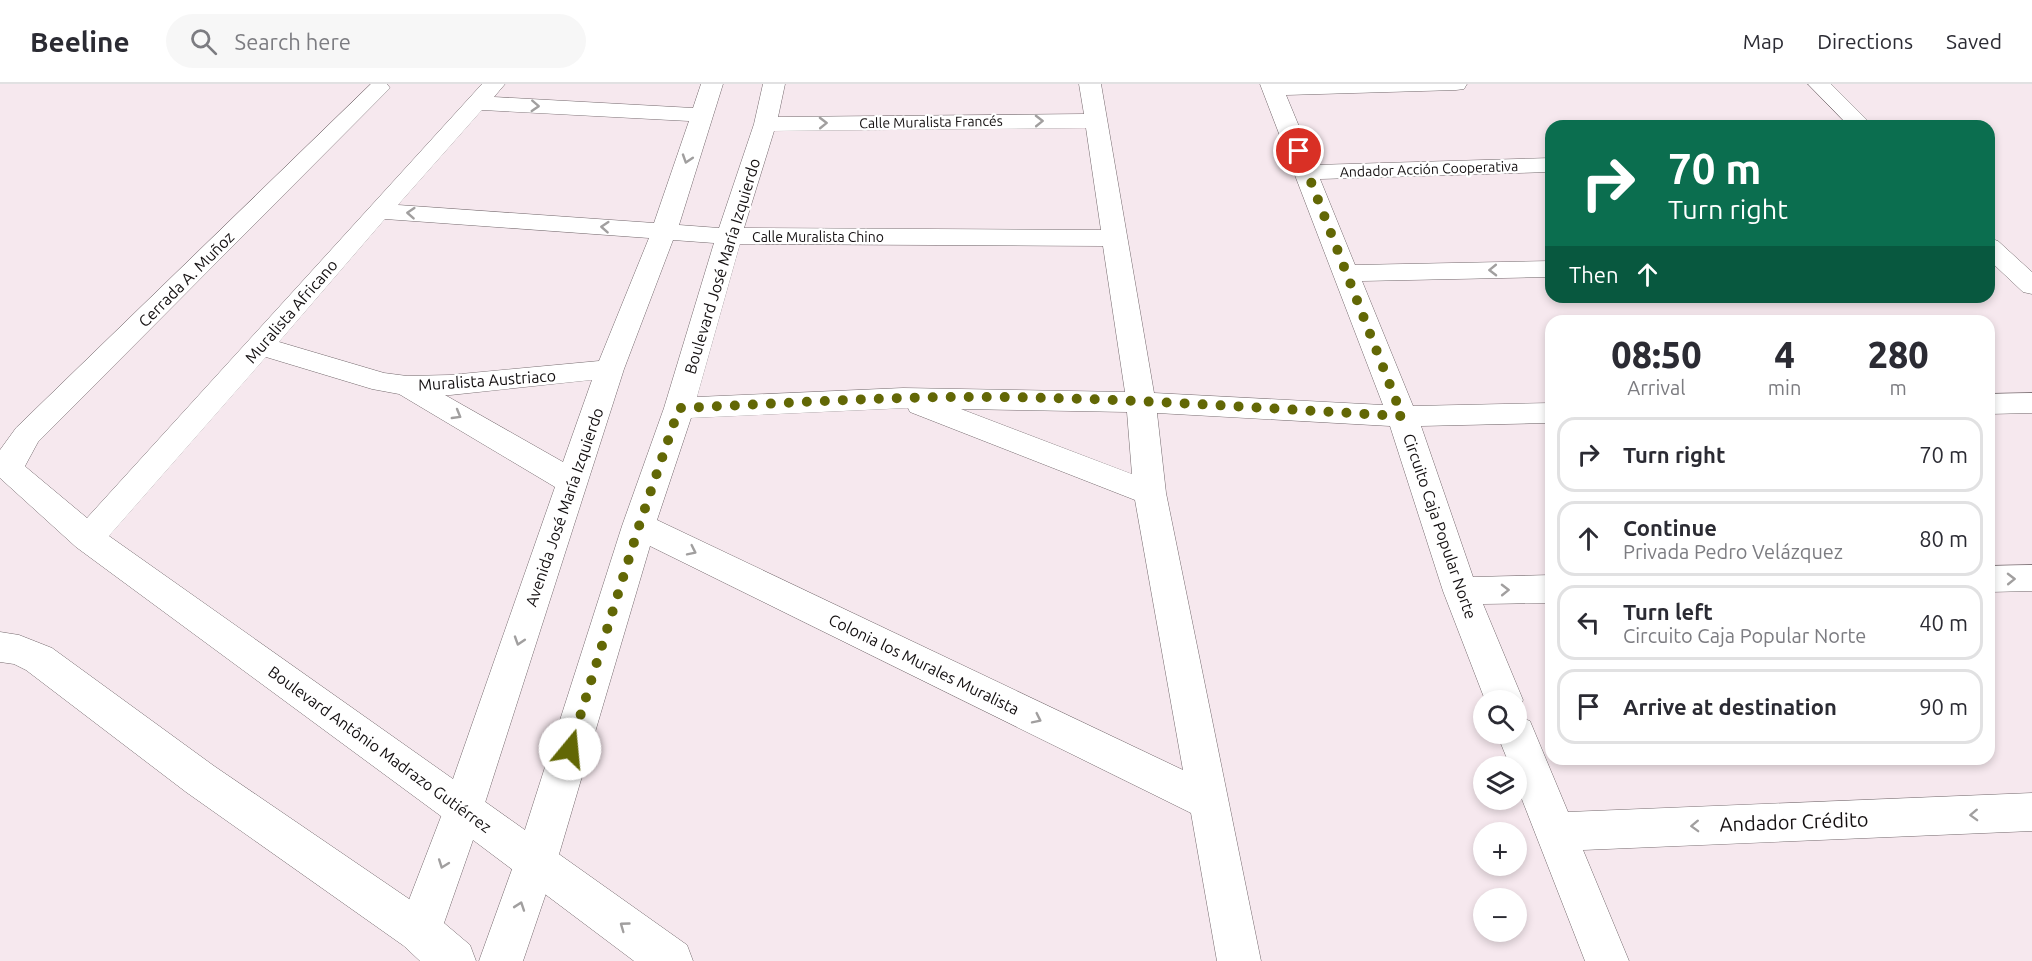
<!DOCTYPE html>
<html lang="en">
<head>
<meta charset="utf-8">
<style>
  :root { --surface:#fff; --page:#f7f7f7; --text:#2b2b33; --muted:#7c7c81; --line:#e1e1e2 }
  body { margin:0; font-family:Ubuntu,sans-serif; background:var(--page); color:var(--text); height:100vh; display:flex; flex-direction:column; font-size:22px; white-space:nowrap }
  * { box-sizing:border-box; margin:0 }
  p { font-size:20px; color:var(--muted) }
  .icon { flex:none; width:33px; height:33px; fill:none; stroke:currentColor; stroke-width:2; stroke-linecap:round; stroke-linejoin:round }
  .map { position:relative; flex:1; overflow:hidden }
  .sheet { position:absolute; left:1545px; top:231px; width:450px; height:450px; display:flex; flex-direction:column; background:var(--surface); border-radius:18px; box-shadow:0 3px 9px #0003 }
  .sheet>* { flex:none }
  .guide { position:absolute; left:1545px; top:36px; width:450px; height:183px; border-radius:18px; box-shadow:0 3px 9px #0003; background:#0b6e4f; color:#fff; overflow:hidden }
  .tools { position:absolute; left:1473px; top:606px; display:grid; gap:12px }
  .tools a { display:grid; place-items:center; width:54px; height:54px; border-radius:50%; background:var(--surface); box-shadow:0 3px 9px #0003; font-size:30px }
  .pin { position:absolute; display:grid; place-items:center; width:51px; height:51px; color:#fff; margin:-26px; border:3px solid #fff; border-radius:50%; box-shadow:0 2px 6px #0007 }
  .me { position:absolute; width:66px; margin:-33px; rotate:17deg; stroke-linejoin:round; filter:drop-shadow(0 0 4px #0008) }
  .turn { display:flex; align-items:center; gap:21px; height:126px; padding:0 24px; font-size:27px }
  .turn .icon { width:78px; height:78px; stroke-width:2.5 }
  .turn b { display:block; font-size:42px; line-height:51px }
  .then { display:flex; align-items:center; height:57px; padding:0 24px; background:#0003; gap:12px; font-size:22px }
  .eta { display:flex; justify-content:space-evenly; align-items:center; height:102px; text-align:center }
  .eta b { font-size:36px; font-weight:800; line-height:42px }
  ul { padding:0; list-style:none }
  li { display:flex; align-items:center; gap:18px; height:75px; margin:0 12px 9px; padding:0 12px; border:3px solid var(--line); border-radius:18px }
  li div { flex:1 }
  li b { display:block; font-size:22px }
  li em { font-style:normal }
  header { display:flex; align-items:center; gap:36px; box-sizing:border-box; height:84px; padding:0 30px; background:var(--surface); border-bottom:2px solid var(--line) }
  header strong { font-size:28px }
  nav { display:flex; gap:33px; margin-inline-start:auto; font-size:21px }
  .search { width:420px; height:54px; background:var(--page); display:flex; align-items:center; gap:15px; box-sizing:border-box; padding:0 21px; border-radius:33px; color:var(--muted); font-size:22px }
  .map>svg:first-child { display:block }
</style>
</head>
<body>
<header>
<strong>Beeline</strong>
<div class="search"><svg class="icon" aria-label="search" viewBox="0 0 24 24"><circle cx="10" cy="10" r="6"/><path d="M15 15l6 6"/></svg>Search here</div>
<nav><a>Map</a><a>Directions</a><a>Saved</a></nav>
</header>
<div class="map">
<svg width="2032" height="877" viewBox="0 0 2032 877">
  <rect width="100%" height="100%" fill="#f6e8ee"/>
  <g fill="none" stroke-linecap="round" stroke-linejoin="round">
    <defs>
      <g id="street">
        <path d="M371,0h16l3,4 -352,354 -13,24 2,2 60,50 395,-434h23l-11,13 199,11 8,-24h22l-44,141 40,3 35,-104 9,-40h22l-7,33 306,-3 -5,-30h22l53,309 229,12 -123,-321h207l-3,5 -8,1 -170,5 29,70 236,-7v14l-231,7 35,86 196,-4v16l-189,4 51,125 138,-3v20l-130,3 52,151 78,-2v28l-68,1 40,96 -6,11 -1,-11h-31l-42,-109 -53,-165 -233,-13 9,80 95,468h-44l-26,-148 -541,-267 -93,315 -34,100h-44l36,-100 107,-335 42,-118 50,-165 -41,-3 -49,129 -141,440 -6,13 -14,6 -14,-6 -373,-275 -76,-69v-28l16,-22zM482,26l207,11 -35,102 -256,-18zM1086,44l15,102 -357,-2 30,-97zM385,135l264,19 -50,123 -149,14 -43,1 -23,-3 -105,-31zM740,160l363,2 22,146 -222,-4 -206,9zM266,273l106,32 27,5 156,93 -102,292 -344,-243zM592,296l-29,82 -118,-67h5zM908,324l2,4 225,88 48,270 -526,-250 34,-102zM961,325l166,3 5,62z"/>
        <path d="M1808,0h23l42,42h-24z"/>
        <path d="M1989,154l9,3 34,31v22l-9,-2 -34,-32z"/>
        <path d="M2032,309v20l-43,1v-20z"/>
        <path d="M2032,481v26l-43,1v-26z"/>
        <path d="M0,548l19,3 33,13 162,118 220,150 7,15 -7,15 -15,7 -15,-7 -218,-154 -160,-122 -12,-6 -14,-2z"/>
        <path d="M1516,632l14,5 38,91 464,-19v38l-449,19 46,111h-44l-69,-177v-18h-6l-13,-32h19z"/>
      </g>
      <path id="secondary" d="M463,706l14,6 210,149 6,16h-59l-161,-121 -29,83 26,22 6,16h-56l-16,-15 -7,-15 52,-135z"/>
    </defs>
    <use href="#street" stroke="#74696d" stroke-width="1"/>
    <use href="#secondary" stroke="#74696d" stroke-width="1"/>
    <use href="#street" fill="#fff" fill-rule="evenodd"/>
    <use href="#secondary" fill="#fff" fill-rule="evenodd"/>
  </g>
  <defs><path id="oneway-chevron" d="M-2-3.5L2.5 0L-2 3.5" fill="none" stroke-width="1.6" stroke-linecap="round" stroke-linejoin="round" transform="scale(1.5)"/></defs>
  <g stroke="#a19f9f">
    <use href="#oneway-chevron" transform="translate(535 22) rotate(3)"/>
    <use href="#oneway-chevron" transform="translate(1039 37) rotate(-1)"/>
    <use href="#oneway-chevron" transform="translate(823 39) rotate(-1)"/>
    <use href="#oneway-chevron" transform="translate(687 75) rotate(108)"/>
    <use href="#oneway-chevron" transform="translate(411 129) rotate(-176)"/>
    <use href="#oneway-chevron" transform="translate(605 143) rotate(-176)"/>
    <use href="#oneway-chevron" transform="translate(1493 186) rotate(179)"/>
    <use href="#oneway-chevron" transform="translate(457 331) rotate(30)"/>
    <use href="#oneway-chevron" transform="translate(692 467) rotate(26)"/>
    <use href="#oneway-chevron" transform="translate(2011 495) rotate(-1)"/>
    <use href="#oneway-chevron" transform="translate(1505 506) rotate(-1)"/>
    <use href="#oneway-chevron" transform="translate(519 557) rotate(108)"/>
    <use href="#oneway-chevron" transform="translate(1037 635) rotate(26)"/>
    <use href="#oneway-chevron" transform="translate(1974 731) rotate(178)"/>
    <use href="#oneway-chevron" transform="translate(1695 742) rotate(178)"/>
    <use href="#oneway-chevron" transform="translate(443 780) rotate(110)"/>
    <use href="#oneway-chevron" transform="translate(520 822) rotate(-71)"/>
    <use href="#oneway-chevron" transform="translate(624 842) rotate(-144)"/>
  </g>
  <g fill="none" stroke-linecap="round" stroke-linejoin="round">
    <path stroke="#626705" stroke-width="10" stroke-dasharray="0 18" d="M570,665l69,-223 40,-118c74,-3 149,-8 223,-10 166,-5 334,9 500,18l-103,-265"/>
  </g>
  <g text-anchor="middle" stroke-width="4.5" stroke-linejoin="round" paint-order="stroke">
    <g font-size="14" fill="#130f10" stroke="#fff">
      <text transform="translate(931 38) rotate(-1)" y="5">Calle Muralista Francés</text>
      <text transform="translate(1429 85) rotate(-2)" y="5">Andador Acción Cooperativa</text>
      <text x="818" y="158">Calle Muralista Chino</text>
    </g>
    <g font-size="16" fill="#130f10" stroke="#fff">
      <text transform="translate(722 182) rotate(-73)" y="6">Boulevard José María Izquierdo</text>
      <text transform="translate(186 195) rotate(-45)" y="6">Cerrada A. Muñoz</text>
      <text transform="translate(291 227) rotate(-49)" y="6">Muralista Africano</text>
      <text transform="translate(487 296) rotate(-4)" y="6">Muralista Austriaco</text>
      <text transform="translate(564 423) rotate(-71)" y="6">Avenida José María Izquierdo</text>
      <text transform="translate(1440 442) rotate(71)" y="6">Circuito Caja Popular Norte</text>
      <text transform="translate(924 580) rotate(26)" y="6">Colonia los Murales Muralista</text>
      <text transform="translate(380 665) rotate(36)" y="6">Boulevard Antônio Madrazo Gutiérrez</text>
    </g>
    <g font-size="20" fill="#130f10" stroke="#fff">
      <text transform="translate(1794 738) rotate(-2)" y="7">Andador Crédito</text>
    </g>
  </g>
</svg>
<div class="tools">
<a><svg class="icon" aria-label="search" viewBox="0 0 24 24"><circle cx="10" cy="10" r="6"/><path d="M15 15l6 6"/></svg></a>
<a><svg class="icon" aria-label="layers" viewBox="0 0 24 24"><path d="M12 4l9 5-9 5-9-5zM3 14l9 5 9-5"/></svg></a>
<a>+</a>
<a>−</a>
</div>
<div class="pin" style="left:1299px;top:67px;background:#d93025"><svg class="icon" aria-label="arrive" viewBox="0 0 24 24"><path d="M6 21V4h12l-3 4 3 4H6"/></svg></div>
<svg class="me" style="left:570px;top:665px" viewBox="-20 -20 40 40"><circle r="19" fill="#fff"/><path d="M0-13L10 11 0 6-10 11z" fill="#626705"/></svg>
<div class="guide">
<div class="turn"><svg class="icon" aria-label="right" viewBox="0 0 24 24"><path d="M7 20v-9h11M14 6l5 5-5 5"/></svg><div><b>70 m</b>Turn right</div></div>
<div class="then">Then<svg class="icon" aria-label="ahead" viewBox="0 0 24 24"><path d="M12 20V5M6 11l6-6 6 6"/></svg></div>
</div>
<section class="sheet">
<div class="eta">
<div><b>08:50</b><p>Arrival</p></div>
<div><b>4</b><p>min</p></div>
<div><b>280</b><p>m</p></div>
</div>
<ul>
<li><svg class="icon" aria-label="right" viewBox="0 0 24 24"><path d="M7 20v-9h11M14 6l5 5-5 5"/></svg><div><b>Turn right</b></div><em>70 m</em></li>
<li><svg class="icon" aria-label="ahead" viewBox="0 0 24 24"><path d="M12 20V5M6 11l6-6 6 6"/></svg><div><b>Continue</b><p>Privada Pedro Velázquez</p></div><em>80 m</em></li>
<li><svg class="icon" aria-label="left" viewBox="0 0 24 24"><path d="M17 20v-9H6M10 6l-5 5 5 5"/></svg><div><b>Turn left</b><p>Circuito Caja Popular Norte</p></div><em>40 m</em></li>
<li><svg class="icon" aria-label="arrive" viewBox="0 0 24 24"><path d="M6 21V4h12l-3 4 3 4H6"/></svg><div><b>Arrive at destination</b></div><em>90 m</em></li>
</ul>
</section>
</div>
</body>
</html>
